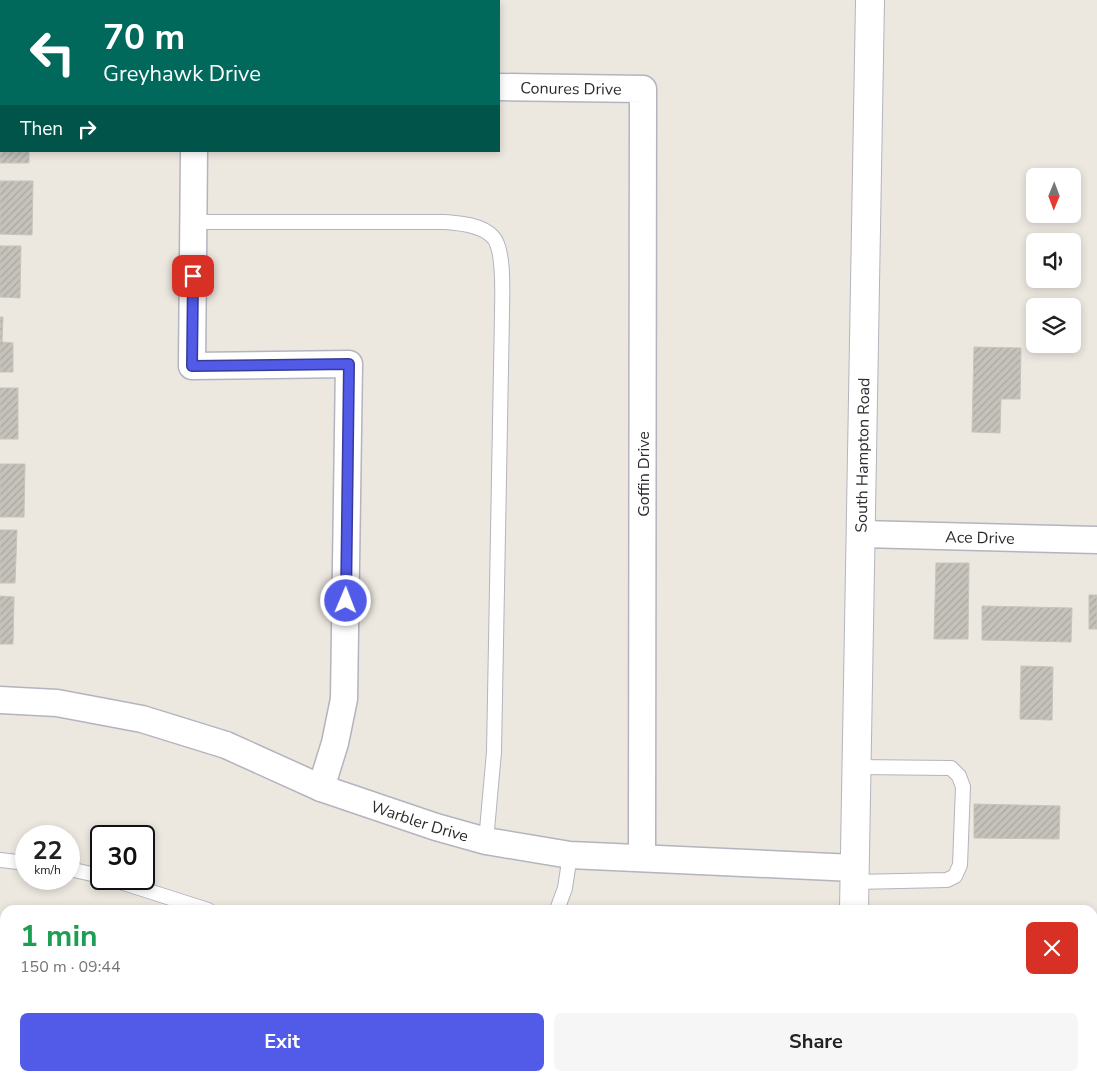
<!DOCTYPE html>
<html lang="en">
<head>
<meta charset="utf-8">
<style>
  :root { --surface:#fff; --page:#f6f6f6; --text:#222; --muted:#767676; --accent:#515be8 }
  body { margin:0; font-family:"Nunito Sans",sans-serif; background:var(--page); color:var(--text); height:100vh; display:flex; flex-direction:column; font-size:19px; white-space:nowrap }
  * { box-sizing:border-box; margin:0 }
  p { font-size:16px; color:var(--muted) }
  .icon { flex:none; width:28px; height:28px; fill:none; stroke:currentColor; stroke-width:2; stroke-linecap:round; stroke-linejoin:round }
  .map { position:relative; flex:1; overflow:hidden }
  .details { position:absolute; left:0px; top:905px; width:1098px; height:176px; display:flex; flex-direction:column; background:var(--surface); border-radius:15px 15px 0 0; box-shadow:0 2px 8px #0003 }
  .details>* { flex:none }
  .guide { position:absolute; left:0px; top:0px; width:500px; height:152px; box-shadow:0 2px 8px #0003; background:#00695c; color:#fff; overflow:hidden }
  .needle { width:32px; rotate:181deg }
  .tools { position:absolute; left:1026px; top:168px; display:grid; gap:10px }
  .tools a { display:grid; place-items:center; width:55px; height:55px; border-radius:8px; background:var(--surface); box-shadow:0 2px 8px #0003; font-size:25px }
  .speed { position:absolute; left:15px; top:825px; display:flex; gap:10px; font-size:25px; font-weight:700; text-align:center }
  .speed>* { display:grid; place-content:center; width:65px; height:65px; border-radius:50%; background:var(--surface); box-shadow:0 2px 8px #0003; line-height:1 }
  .speed small { font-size:12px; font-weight:400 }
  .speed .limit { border:2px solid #111; border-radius:8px; background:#fff; color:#111 }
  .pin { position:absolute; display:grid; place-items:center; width:42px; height:42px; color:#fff; margin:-21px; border-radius:10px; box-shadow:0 2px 8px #0006 }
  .me { position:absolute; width:55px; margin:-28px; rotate:1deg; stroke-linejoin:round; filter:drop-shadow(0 0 4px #0008) }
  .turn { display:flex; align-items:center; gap:18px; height:105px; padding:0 20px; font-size:22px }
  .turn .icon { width:65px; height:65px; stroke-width:2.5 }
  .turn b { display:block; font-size:35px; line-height:42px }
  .then { display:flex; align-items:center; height:48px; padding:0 20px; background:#0003; gap:10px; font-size:19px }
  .round { display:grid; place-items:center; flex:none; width:52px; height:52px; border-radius:8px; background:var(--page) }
  .headline { display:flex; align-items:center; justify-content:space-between; height:85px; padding:0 20px }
  h1 { font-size:30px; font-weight:700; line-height:38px; color:#1e9e55 }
  .action { display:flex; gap:10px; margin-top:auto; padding:10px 20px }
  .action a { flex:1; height:58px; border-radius:8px; background:var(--accent); color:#fff; font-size:20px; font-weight:700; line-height:58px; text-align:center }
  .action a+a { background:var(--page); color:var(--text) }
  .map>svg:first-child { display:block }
</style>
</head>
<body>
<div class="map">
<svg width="1097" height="1081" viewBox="0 0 1097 1081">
  <defs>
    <pattern id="building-hatch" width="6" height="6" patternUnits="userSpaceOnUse" patternTransform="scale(1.25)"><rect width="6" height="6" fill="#c5c2bb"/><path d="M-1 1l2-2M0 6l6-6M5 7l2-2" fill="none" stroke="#a9a7a1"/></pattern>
  </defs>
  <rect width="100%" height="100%" fill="#ece8e0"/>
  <g fill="url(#building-hatch)" stroke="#c8c4ba">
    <path d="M0,17l1,3 -1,51z"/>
    <path d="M0,109l1,42h28v12h-29z"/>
    <path d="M0,181h33l-1,54 -32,-1z"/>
    <path d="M0,246h21l-1,52 -20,-1z"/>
    <path d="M0,317h3l-1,25 11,1v29h-13z"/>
    <path d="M974,347l47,1 -1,51h-19l-1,34 -28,-1z"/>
    <rect x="0" y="388" width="18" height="51"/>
    <path d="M0,464h25l-1,53h-24z"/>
    <path d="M0,530h17l-2,53h-15z"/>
    <path d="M936,563h33l-1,76h-34z"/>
    <rect x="1089" y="595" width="8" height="34"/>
    <path d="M0,596l14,1 -1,47h-13z"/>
    <path d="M982,606l90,2 -1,34 -89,-2z"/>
    <path d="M1021,666l32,1 -1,53 -32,-1z"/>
    <path d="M974,804l86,2 -1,33 -85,-1z"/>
    <path d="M11,1076h26v5h-27z"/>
    <path d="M937,1076h36l-1,5h-35z"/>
  </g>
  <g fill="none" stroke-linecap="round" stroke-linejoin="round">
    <defs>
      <g id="lane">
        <path d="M193,222h252c15,1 37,3 48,15 12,13 9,58 9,76l-8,439 -8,89"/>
        <path d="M0,860l26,3"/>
        <path d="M69,869l32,7"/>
        <path d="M111,879l97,31"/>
        <path d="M854,882l93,-2 8,-4 5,-11 3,-78 -4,-11 -8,-8 -95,-1"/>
        <path d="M557,910l8,-22 5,-33"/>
        <path d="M355,1081l3,-5"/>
      </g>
      <g id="street">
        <path id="s1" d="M499,87l144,2 -1,769"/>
        <path d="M194,151l-2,215 157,-2 -5,335 -9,44 -14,45"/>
        <path id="s2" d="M861,534l236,6"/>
        <path id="s3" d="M0,700l57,3 85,16 84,26 95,43 115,39 50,14 84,14 284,13"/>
        <path d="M0,1005h5"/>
        <path d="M215,1076l8,5"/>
      </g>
      <g id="secondary">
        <path id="s4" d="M854,910l16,-910"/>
        <path d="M851,1081v-5"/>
      </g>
    </defs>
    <use href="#lane" stroke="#b3b4be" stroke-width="16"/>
    <use href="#street" stroke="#b3b4be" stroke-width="29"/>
    <use href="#secondary" stroke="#b3b4be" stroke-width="30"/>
    <use href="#lane" stroke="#fff" stroke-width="14"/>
    <use href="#street" stroke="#fff" stroke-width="26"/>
    <use href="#secondary" stroke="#fff" stroke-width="28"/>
  </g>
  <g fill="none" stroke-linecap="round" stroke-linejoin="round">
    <defs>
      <path id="route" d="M193,276l-1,90 157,-2 -3,237"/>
    </defs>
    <use href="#route" stroke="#353b97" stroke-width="12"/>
    <use href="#route" stroke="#515be8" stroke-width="9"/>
  </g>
  <g text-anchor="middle" stroke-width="4" stroke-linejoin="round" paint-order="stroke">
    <g font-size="16" fill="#2c2c2c" stroke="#fff">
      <text dy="6" stroke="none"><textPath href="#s1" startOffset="72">Conures Drive</textPath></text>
      <text dy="6" stroke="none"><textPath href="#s4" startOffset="455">South Hampton Road</textPath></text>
      <text transform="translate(643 474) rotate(-90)" y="6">Goffin Drive</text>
      <text dy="6" stroke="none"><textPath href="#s2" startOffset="119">Ace Drive</textPath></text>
      <text dy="6" stroke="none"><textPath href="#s3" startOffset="440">Warbler Drive</textPath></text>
    </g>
  </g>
</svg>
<div class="tools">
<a><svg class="needle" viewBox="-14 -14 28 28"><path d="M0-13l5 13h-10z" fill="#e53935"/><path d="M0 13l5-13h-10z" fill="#767676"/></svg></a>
<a><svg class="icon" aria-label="sound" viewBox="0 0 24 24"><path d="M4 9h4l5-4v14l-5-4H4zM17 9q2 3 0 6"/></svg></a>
<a><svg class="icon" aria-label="layers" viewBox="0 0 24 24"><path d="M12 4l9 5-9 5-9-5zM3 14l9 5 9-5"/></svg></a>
</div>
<div class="speed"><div>22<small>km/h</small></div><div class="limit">30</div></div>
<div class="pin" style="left:193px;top:276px;background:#d93025"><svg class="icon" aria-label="arrive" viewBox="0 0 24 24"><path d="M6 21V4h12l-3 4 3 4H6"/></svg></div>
<svg class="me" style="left:346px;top:601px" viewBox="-20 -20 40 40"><circle r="17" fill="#515be8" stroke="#fff" stroke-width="3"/><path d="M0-11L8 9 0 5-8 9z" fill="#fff"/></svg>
<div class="guide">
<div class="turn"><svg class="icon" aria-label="left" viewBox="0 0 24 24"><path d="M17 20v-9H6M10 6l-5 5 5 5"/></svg><div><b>70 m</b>Greyhawk Drive</div></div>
<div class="then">Then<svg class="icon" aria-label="right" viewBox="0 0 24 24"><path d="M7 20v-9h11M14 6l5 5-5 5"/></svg></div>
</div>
<section class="details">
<div class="headline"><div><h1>1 min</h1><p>150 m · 09:44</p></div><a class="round" style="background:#d93025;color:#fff"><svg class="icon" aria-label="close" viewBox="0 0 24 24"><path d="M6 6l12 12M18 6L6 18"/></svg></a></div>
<div class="action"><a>Exit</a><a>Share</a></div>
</section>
</div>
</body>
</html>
